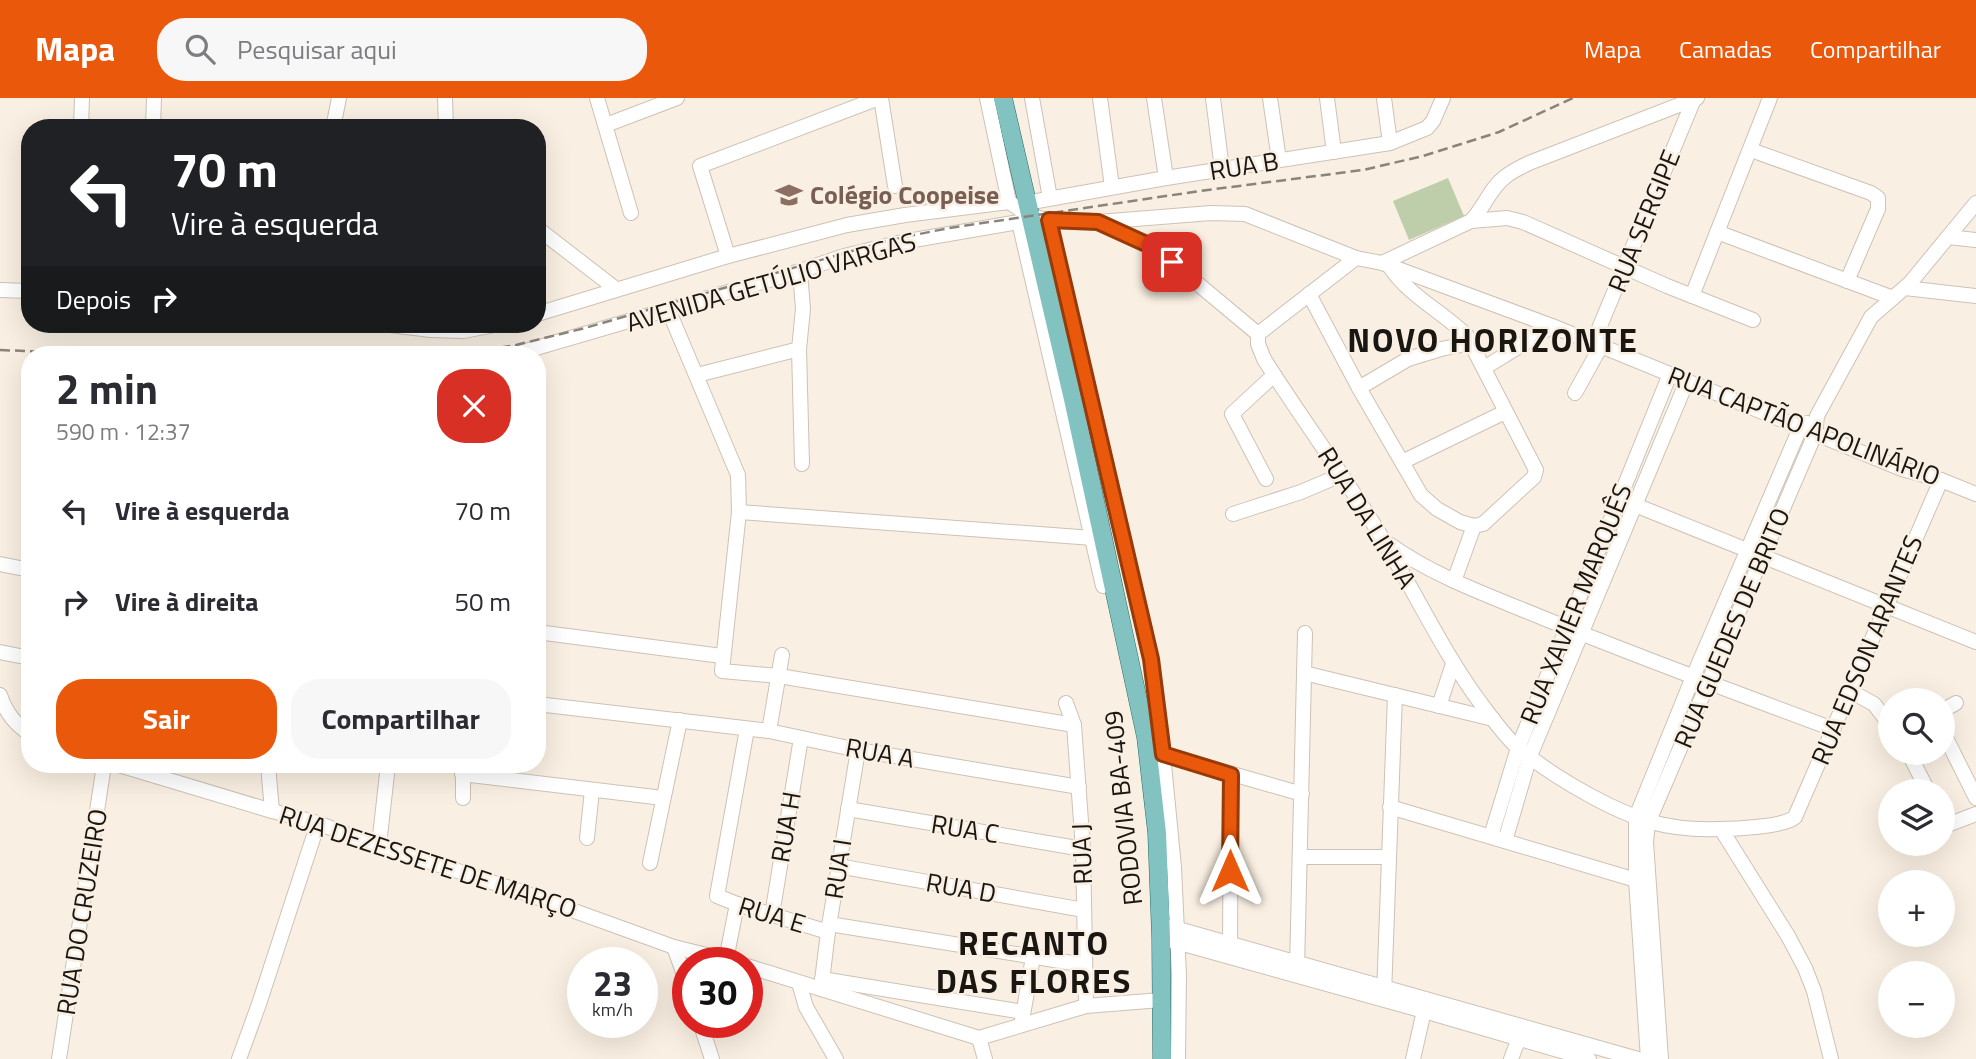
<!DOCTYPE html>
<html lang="pt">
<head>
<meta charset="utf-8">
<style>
  :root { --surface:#fff; --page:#f7f7f7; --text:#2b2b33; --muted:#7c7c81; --accent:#ea580c }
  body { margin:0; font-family:"Titillium Web",sans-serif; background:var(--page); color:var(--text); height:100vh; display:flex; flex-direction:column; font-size:26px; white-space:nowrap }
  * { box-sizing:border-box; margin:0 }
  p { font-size:23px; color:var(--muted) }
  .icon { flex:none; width:38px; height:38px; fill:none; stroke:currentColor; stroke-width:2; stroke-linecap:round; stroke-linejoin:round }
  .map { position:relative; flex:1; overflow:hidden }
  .sheet { position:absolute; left:21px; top:248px; width:525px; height:427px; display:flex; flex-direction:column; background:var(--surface); border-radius:28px; box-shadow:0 7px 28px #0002 }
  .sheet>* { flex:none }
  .banner { position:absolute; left:21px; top:21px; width:525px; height:214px; border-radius:28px; box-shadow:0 7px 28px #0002; background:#202124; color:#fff; overflow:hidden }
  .fabs { position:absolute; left:1878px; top:590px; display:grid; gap:14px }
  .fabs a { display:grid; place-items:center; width:77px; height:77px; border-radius:50%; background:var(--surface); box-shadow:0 7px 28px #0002; font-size:35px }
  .speed { position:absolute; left:567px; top:849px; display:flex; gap:14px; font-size:35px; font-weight:700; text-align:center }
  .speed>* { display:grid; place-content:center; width:91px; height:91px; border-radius:50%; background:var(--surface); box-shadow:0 7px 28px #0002; line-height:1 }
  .speed small { font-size:18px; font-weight:400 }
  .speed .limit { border:10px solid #d22; background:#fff; color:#111 }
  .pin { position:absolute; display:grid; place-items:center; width:60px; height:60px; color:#fff; margin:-30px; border-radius:14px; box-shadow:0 4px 10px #0006 }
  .me { position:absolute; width:77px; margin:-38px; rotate:0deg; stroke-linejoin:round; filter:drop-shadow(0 0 5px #0008) }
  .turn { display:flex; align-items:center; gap:24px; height:147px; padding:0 35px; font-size:32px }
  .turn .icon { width:91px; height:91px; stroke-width:2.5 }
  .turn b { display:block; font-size:49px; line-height:60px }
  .then { display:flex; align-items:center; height:66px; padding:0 35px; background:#0003; gap:14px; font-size:26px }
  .round { display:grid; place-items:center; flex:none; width:74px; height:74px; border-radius:28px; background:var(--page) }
  .headline { display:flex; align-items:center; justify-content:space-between; height:119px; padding:0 35px }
  h1 { font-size:42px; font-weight:700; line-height:52px }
  .action { display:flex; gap:14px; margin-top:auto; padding:14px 35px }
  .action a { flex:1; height:80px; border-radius:28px; background:var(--accent); color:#fff; font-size:28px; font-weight:700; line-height:80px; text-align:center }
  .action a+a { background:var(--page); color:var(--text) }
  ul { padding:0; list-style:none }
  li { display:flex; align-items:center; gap:21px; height:91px; padding:0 35px }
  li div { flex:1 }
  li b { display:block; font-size:26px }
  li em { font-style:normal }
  header { display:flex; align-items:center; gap:42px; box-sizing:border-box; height:98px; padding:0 35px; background:var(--accent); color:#fff }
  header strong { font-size:33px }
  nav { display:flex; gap:38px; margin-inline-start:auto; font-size:24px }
  .search { width:490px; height:63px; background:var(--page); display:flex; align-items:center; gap:18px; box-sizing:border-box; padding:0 24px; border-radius:28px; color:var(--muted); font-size:26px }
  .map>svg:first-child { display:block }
</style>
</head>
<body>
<header>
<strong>Mapa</strong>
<div class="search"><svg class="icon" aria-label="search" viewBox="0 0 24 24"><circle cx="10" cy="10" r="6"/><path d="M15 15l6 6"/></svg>Pesquisar aqui</div>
<nav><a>Mapa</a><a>Camadas</a><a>Compartilhar</a></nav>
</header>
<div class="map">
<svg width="1976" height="961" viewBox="0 0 1976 961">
  <rect width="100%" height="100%" fill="#f9efe2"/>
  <path fill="#beceab" d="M1448,80l16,38 -55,24 -16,-39z"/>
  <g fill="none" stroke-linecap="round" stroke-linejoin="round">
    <defs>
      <g id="minor">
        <path d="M445,0l1,30"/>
        <path d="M597,0l34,115"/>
        <path d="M881,0l14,88"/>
        <path d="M987,0l22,104"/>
        <path d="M1032,0l18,100"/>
        <path d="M1100,0l12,89"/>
        <path d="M1154,0l12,80"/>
        <path d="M1213,0l9,71"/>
        <path d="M1270,0l9,62"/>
        <path d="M1327,0l7,54"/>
        <path d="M1384,0l6,45"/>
        <path d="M606,27l71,-27"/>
        <path d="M81,30l1,-30"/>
        <path d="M153,30l1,-30"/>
        <path d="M333,30l6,-30"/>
        <path d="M1751,52l120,43 7,5v11l-31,72"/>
        <path d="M1026,105l140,-25 224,-35 37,-15 6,-7 10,-23"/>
        <path d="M1049,122l102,439 12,95 11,113 5,108 -1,84"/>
        <path d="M1471,123l36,-3 16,4 144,64 86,34"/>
        <path d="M1019,124l84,364"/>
        <path d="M1099,125l56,25 103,86v10l6,15c39,62 83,120 120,182 33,55 60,113 98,164 11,14 21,29 34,41 21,18 51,37 75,50 44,24 77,35 127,33 16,0 66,-2 77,-12l146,-337"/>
        <path d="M537,130l79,61"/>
        <path d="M1717,134l176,66"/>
        <path d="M1948,139l28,3"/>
        <path d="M728,158l-28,-90 179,-68"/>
        <path d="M1382,165l89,-42c13,-13 19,-33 34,-44 7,-6 16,-10 24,-14l168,-65"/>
        <path d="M1390,169c20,30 52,44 77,69l69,134 -2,7 -51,47 -9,2"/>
        <path d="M1905,190l71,8"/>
        <path d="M0,192l30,1"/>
        <path d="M1309,196l50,94 62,107 16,14 23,13 14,4"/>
        <path d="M1692,198l78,-198"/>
        <path d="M668,211l70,166 1,37 -17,159 57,5 295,49"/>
        <path d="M537,216l191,-58 119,-31 58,-10 104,-13 21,14 19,4 49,2 113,-9 34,1 111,44 26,5 170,63 350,143 39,11 35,14"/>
        <path d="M382,226l49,6 32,1 37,-7"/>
        <path d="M1258,236l98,-76"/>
        <path d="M1593,245l101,-244"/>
        <path d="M799,251l3,115"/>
        <path d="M512,257l288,-84 44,-15 58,-14 117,-20h12"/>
        <path d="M1484,270l68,-42"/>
        <path d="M697,277l102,-26 4,-40 -3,-38"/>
        <path d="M1359,290l49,-29 33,-10 30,-6"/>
        <path d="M1575,295l26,-47"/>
        <path d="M1402,364l103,-50"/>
        <path d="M1266,381l-34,-65 42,-39"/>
        <path d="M1630,405l346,139"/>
        <path d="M739,414l354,26 7,2"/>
        <path d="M1233,416l68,-22 40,-17"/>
        <path d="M1389,446c46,33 101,52 154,74 96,39 193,75 290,111"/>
        <path d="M0,466l30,6"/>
        <path d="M1454,483l20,-55"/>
        <path d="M537,534l185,24"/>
        <path d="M0,554l30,6"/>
        <path d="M1304,575l189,46"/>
        <path d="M1850,593l24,13 16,21"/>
        <path d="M0,597c6,18 15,29 30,39"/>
        <path d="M1066,605l8,22 9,124 3,157"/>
        <path d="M537,606l232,27 89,19 221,37"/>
        <path d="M1439,608l14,-42"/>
        <path d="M1942,613l14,-8"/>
        <path d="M747,631l-30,167 20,8 91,28"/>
        <path d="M1942,632l34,68"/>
        <path d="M769,633l13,-76"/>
        <path d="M1158,651l5,5 139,40"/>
        <path d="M1908,654l20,39"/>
        <path d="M119,667l153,46 46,12 33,13 168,55 155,56 61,15"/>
        <path d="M268,667l4,46"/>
        <path d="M462,676l201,24"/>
        <path d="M463,700v-33"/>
        <path d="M1390,709l246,73"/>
        <path d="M848,711l235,40"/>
        <path d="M1942,729l34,-13"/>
        <path d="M1721,731l67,107 17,32 9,23 17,68"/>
        <path d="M1491,738l27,-88 152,-374"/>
        <path d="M587,740l5,-48"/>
        <path d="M1505,743l25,-85 157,-375"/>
        <path d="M379,747l9,-80"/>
        <path d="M1300,759h88"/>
        <path d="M650,765l30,-143"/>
        <path d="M838,768l246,44"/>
        <path d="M772,817l29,-177"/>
        <path d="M829,826l256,41"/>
        <path d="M1171,829l467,132"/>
        <path d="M1169,842l255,71 165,48"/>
        <path d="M674,849l14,39"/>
        <path d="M1230,851l1,-175"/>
        <path d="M726,862l11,-56"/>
        <path d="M747,868l232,72 107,-32 75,-6"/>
        <path d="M1297,870l8,-335"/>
        <path d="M822,881l201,33"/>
        <path d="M799,885l7,24 30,52"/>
        <path d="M821,891l7,-57 30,-182"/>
        <path d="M1384,897l11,-300"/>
        <path d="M1022,923l11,-64"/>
        <path d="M700,924l12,37"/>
        <path d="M979,940l6,21"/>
        <path d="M59,961l45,-294"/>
        <path d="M239,961l20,-55 59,-181"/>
        <path d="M1413,961l11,-48"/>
        <path d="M1511,961l8,-21"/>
        <path d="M1648,961l-12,-179v-63l57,-140 107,-249 7,-5"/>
        <path d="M1661,961l-15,-217 2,-19 167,-389 2,-18 54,-99 39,-34 66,-80"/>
      </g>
      <path id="major" d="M1003,0l70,301 73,338 11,96 4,105 1,121"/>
    </defs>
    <use href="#minor" stroke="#ccc2b6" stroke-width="16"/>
    <use href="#major" stroke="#286c69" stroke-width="19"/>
    <use href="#minor" stroke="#fff" stroke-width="14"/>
    <use href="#major" stroke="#82c2c1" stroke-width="18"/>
    <g stroke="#8b847b" stroke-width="2.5" stroke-dasharray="10 5" stroke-linecap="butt">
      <path d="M0,252l132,5"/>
      <path d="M456,257l60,-10 69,-17 305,-88 59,-12 251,-37 163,-21 60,-14 76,-24 74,-34"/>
    </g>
  </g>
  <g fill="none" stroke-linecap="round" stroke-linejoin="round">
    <defs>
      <path id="route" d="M1172,164l-17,-14 -57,-26 -49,-2 102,439 12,95 68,21 -1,96"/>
    </defs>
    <use href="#route" stroke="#983908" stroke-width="18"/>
    <use href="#route" stroke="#ea580c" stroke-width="12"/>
  </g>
  <defs>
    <symbol id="school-bare" viewBox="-9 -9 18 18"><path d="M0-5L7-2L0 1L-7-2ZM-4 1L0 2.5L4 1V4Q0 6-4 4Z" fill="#8d6e63" stroke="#f9efe2" stroke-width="2.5" paint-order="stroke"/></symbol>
  </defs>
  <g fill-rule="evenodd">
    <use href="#school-bare" x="770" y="78" width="38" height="38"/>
  </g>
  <g text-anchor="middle" stroke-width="5" stroke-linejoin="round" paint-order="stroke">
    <g font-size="26" fill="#1a1612" stroke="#f9efe2">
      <text transform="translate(1244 68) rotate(-9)" y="9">RUA B</text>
      <text transform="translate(1644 123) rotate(-68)" y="9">RUA SERGIPE</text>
      <text transform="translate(771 184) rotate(-16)" y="9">AVENIDA GETÚLIO VARGAS</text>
      <text transform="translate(1804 328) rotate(21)" y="9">RUA CAPTÃO APOLINÁRIO</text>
      <text transform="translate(1367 420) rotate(58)" y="9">RUA DA LINHA</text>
      <text transform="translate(1576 506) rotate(-68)" y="9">RUA XAVIER MARQUÊS</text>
      <text transform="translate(1732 530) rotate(-67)" y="9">RUA GUEDES DE BRITO</text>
      <text transform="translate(1867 552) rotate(-67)" y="9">RUA EDSON ARANTES</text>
      <text transform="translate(880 655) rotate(10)" y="9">RUA A</text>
      <text transform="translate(1123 710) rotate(-96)" y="9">RODOVIA BA-409</text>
      <text transform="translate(786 729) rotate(-80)" y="9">RUA H</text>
      <text transform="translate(965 731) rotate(9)" y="9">RUA C</text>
      <text transform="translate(1082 756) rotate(-92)" y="9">RUA J</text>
      <text transform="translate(428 764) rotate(18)" y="9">RUA DEZESSETE DE MARÇO</text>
      <text transform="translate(838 771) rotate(-81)" y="9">RUA I</text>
      <text transform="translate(961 790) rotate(10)" y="9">RUA D</text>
      <text transform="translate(82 814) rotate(-81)" y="9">RUA DO CRUZEIRO</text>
      <text transform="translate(772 817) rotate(17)" y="9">RUA E</text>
    </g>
    <g font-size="26" font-weight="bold" fill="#785e54" stroke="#f9efe2" text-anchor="start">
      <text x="810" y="106">Colégio Coopeise</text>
    </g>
    <g font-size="33" font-weight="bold" letter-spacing="2" fill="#1a1612" stroke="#f9efe2">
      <text x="1493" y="254">NOVO HORIZONTE</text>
      <text x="1034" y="857">RECANTO<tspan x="1034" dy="38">DAS FLORES</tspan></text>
    </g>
  </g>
</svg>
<div class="fabs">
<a><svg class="icon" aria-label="search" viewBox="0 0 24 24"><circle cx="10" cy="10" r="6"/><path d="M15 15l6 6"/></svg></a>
<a><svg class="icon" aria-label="layers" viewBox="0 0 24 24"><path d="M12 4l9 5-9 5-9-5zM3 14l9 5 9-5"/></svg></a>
<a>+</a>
<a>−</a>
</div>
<div class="speed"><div>23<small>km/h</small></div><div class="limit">30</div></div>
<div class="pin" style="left:1172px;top:164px;background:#d93025"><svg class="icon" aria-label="arrive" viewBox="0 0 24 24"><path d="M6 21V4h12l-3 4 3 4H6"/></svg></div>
<svg class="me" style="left:1230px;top:773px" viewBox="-20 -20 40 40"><path d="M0-17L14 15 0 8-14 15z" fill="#ea580c" stroke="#fff" stroke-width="4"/></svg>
<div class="banner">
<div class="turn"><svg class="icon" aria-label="left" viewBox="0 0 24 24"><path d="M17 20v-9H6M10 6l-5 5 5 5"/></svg><div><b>70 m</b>Vire à esquerda</div></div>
<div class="then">Depois<svg class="icon" aria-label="right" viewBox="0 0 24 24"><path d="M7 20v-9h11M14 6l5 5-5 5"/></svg></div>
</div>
<section class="sheet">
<div class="headline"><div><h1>2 min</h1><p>590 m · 12:37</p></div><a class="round" style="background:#d93025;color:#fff"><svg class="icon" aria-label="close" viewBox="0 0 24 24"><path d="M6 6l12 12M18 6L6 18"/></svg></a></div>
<ul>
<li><svg class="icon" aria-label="left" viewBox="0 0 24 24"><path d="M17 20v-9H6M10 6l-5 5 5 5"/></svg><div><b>Vire à esquerda</b></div><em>70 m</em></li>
<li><svg class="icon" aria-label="right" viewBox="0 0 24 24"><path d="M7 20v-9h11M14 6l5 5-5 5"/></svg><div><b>Vire à direita</b></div><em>50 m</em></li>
</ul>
<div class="action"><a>Sair</a><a>Compartilhar</a></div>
</section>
</div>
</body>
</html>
